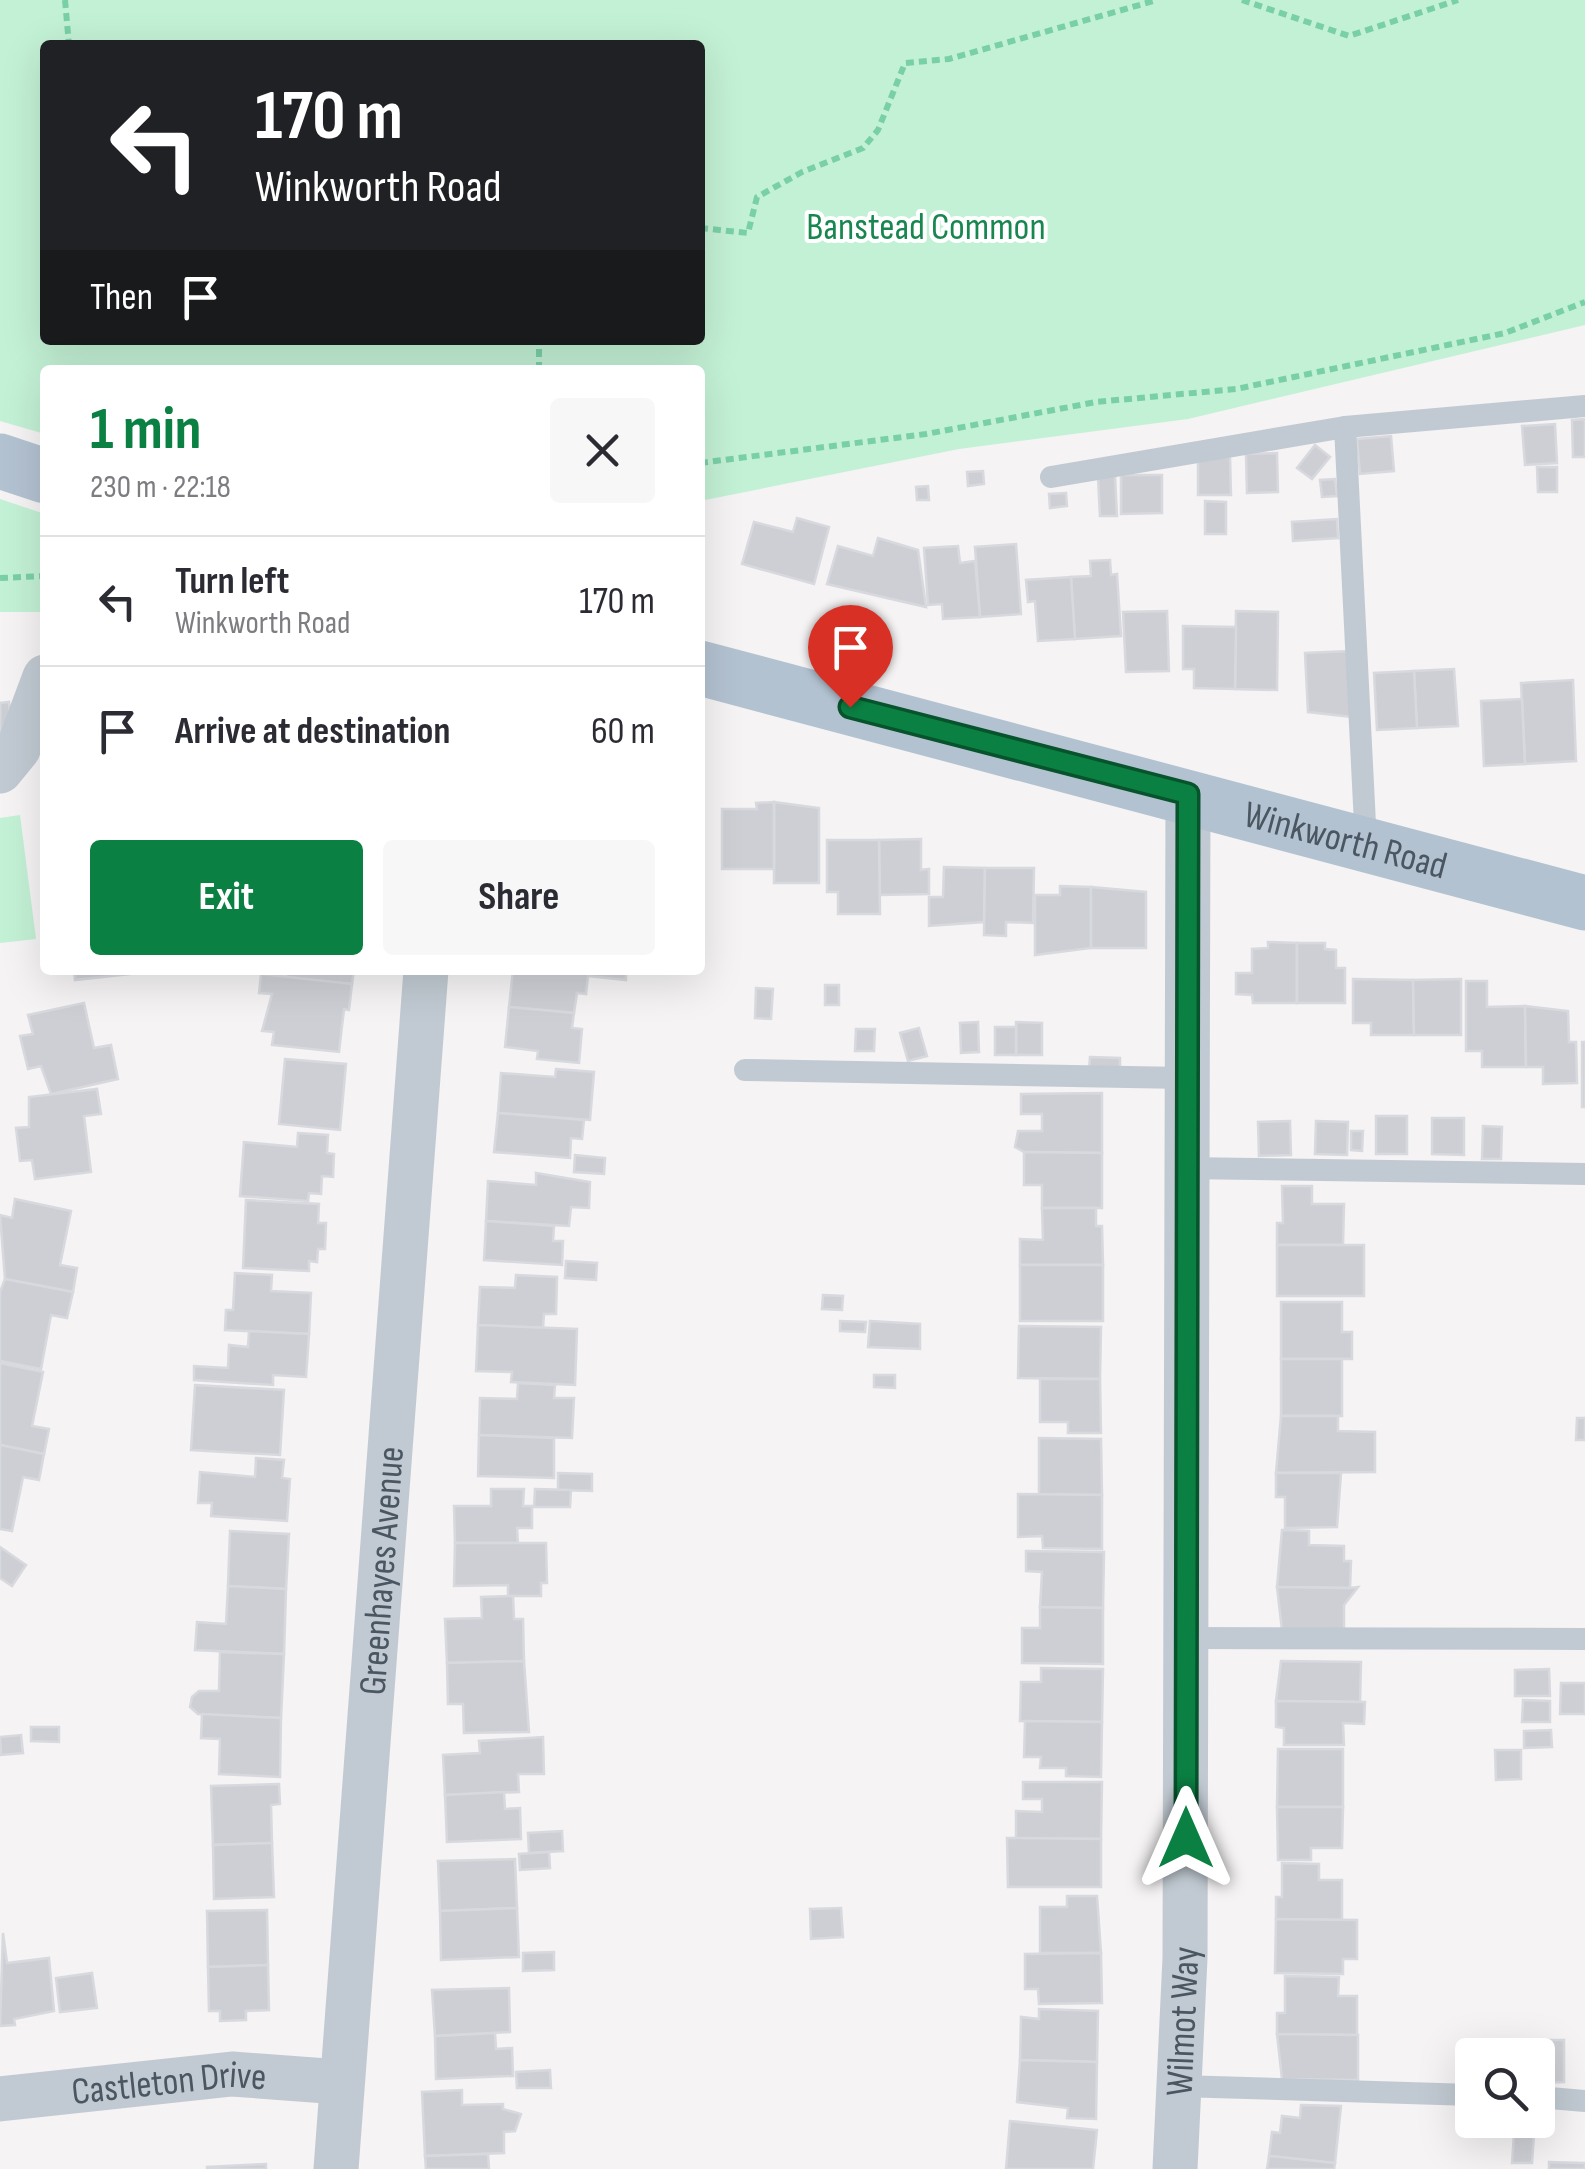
<!DOCTYPE html>
<html lang="en">
<head>
<meta charset="utf-8">
<style>
  :root { --surface:#fff; --page:#f7f7f7; --text:#2b2b33; --muted:#7c7c81; --line:#e1e1e2; --accent:#0b8043 }
  body { margin:0; font-family:"Sofia Sans Condensed",sans-serif; background:var(--page); color:var(--text); height:100vh; display:flex; flex-direction:column; font-size:38px; white-space:nowrap }
  * { box-sizing:border-box; margin:0 }
  p { font-size:32px; color:var(--muted) }
  .icon { flex:none; width:55px; height:55px; fill:none; stroke:currentColor; stroke-width:2; stroke-linecap:round; stroke-linejoin:round }
  .map { position:relative; flex:1; overflow:hidden }
  .sheet { position:absolute; left:40px; top:365px; width:665px; height:610px; display:flex; flex-direction:column; background:var(--surface); border-radius:10px; box-shadow:0 10px 40px #0002 }
  .sheet>* { flex:none }
  .top-card { position:absolute; left:40px; top:40px; width:665px; height:305px; border-radius:10px; box-shadow:0 10px 40px #0002; background:#202124; color:#fff; overflow:hidden }
  .tools { position:absolute; left:1455px; top:2038px; display:grid; gap:20px }
  .tools a { display:grid; place-items:center; width:100px; height:100px; border-radius:10px; background:var(--surface); box-shadow:0 10px 40px #0002; font-size:50px }
  .pin { position:absolute; display:grid; place-items:center; width:85px; height:85px; color:#fff; margin:-102px -42px; border-radius:50% 50% 50% 0; rotate:-45deg; box-shadow:0 0 10px #0007 }
  .pin .icon { rotate:45deg }
  .me { position:absolute; width:110px; margin:-55px; rotate:0deg; stroke-linejoin:round; filter:drop-shadow(0 0 8px #0008) }
  .turn { display:flex; align-items:center; gap:35px; height:210px; padding:0 50px; font-size:45px }
  .turn .icon { width:130px; height:130px; stroke-width:2.5 }
  .turn b { display:block; font-size:70px; line-height:85px }
  .then { display:flex; align-items:center; height:95px; padding:0 50px; background:#0003; gap:20px; font-size:38px }
  .round { display:grid; place-items:center; flex:none; width:105px; height:105px; border-radius:10px; background:var(--page) }
  .head { display:flex; align-items:center; justify-content:space-between; height:170px; padding:0 50px }
  h1 { font-size:60px; font-weight:700; line-height:75px; color:var(--accent) }
  .action { display:flex; gap:20px; margin-top:auto; padding:20px 50px }
  .action a { flex:1; height:115px; border-radius:10px; background:var(--accent); color:#fff; font-size:40px; font-weight:700; line-height:115px; text-align:center }
  .action a+a { background:var(--page); color:var(--text) }
  ul { padding:0; list-style:none }
  li { display:flex; align-items:center; gap:30px; height:130px; padding:0 50px; border-top:2px solid var(--line) }
  li div { flex:1 }
  li b { display:block; font-size:38px }
  li em { font-style:normal }
  .map>svg:first-child { display:block }
</style>
</head>
<body>
<div class="map">
<svg width="1585" height="2169" viewBox="0 0 1585 2169">
  <rect width="100%" height="100%" fill="#f5f3f3"/>
  <g fill="#c3f1d5" fill-rule="evenodd">
    <path d="M0,0h1585v325l-397,94 -229,30 -259,52v-131h-655v64l-45,-13zM700,45v295h-655v-295z"/>
    <path d="M0,499l45,15v98h-45z"/>
    <path d="M20,815l16,124 -36,4v-125z"/>
  </g>
  <g fill="#cdcfd5" stroke="#d7d9de" stroke-width="2.5">
    <path d="M1585,419v38h-12l-1,-37z"/>
    <path d="M1555,424l2,39 -32,2 -3,-39z"/>
    <path d="M1391,436l3,35 -34,3 -3,-35z"/>
    <path d="M1315,445l15,12 -18,22 -15,-11z"/>
    <path d="M1277,453l1,39 -31,1 -1,-39z"/>
    <path d="M1198,457h32l1,38h-33z"/>
    <path d="M1537,467h20v25h-19z"/>
    <path d="M983,471l1,13 -16,2 -1,-14z"/>
    <path d="M1115,475l2,41h-17l-2,-39z"/>
    <path d="M1121,475h41v38l-41,1z"/>
    <path d="M1335,479l2,17 -15,1 -2,-17z"/>
    <path d="M928,486l1,14h-12l-1,-13z"/>
    <path d="M1066,493l1,13 -17,2 -1,-14z"/>
    <path d="M1205,501l21,1v32h-21z"/>
    <path d="M797,518l32,9 -15,57 -72,-20 12,-42 39,10z"/>
    <path d="M1337,519l1,19 -45,3 -1,-19z"/>
    <path d="M878,538l40,12 8,57 -99,-23 11,-38 35,10z"/>
    <path d="M1016,544l5,70 -41,3 -5,-70z"/>
    <path d="M958,546l2,17 15,-2 5,56 -37,2 -1,-15 -14,1 -4,-57z"/>
    <path d="M1110,560l1,15 6,-1 4,62 -46,3 -4,-62 20,-1 -1,-15z"/>
    <path d="M1071,577l4,62 -37,2 -3,-40 -7,1 -2,-22z"/>
    <path d="M1167,611l2,60 -43,1 -3,-60z"/>
    <path d="M1236,611l42,1 -1,78 -42,-1z"/>
    <path d="M1183,626l53,1 -1,62 -41,-1v-19h-11z"/>
    <path d="M1349,651l4,66 -45,-5 -3,-59z"/>
    <path d="M1454,669l4,57 -41,2 -3,-57z"/>
    <path d="M1414,671l3,57 -40,2 -3,-57z"/>
    <path d="M1573,680l3,81 -51,3 -4,-81z"/>
    <path d="M1522,699l3,65 -41,2 -3,-65z"/>
    <path d="M9,702l3,37 -12,1v-37z"/>
    <path d="M774,802l45,6v75h-45z"/>
    <path d="M774,802v67h-52v-60h35l-1,-6z"/>
    <path d="M921,839v31l8,-1v25l-49,1 -1,-55z"/>
    <path d="M827,840h52l1,74h-42v-22h-11z"/>
    <path d="M944,867l41,1 -1,54 -55,4v-29h14z"/>
    <path d="M985,868h49l-1,55 -27,-1v14l-22,-1z"/>
    <path d="M1060,886l31,1v61l-56,7v-60h25z"/>
    <path d="M1091,887l55,5v56h-55z"/>
    <path d="M1268,942l29,1v60h-44l-1,-8 -16,-1v-21h16v-24l16,-1z"/>
    <path d="M1297,943h28v6l11,1v18h9v35h-48z"/>
    <path d="M74,970h75v2l-74,8z"/>
    <path d="M287,970h67l-2,14 -65,-7z"/>
    <path d="M513,970h113v10l-38,-4 -2,18 -9,-1 -3,20 -65,-6z"/>
    <path d="M261,974l91,10 -3,26 -5,-1 -5,43 -67,-7 2,-13 -12,-1 10,-37 -13,-1z"/>
    <path d="M1353,979l60,1 1,55h-43v-12h-18z"/>
    <path d="M1461,979v56h-47l-1,-55z"/>
    <path d="M1466,981h21v26l38,-1 1,61h-44v-16h-16z"/>
    <rect x="825" y="985" width="14" height="20"/>
    <path d="M756,988l17,1 -2,30 -16,-1z"/>
    <path d="M84,1003l10,45 17,-3 7,34 -67,15 -10,-28 -13,3 -8,-33 13,-2 -5,-19z"/>
    <path d="M1525,1006l43,5 1,31h7l1,41 -34,1v-17h-17z"/>
    <path d="M509,1007l65,6 -2,15 10,1 -3,34 -42,-4 1,-8 -33,-4z"/>
    <path d="M978,1022l1,30 -18,1 -1,-30z"/>
    <path d="M1016,1022l26,1v32h-26z"/>
    <rect x="995" y="1027" width="21" height="28"/>
    <path d="M919,1028l8,28 -19,5 -8,-28z"/>
    <path d="M856,1029h19l-1,22h-19z"/>
    <rect x="1582" y="1042" width="3" height="65"/>
    <path d="M1090,1057l30,1v14l-31,-1z"/>
    <path d="M285,1059l61,5 -6,66 -61,-6z"/>
    <path d="M556,1069l38,3 -4,48 -92,-7 3,-40 54,4z"/>
    <path d="M97,1089l4,25 -17,2 7,56 -56,7 -3,-19 -12,1 -4,-33 13,-1v-30z"/>
    <path d="M1102,1093v60l-78,-1 -9,-5 3,-16h24v-17h-21v-20z"/>
    <path d="M498,1113l86,7 -2,19 -11,-1 -1,20 -76,-6z"/>
    <rect x="1376" y="1116" width="31" height="38"/>
    <path d="M1432,1118h32v37l-32,-1z"/>
    <path d="M1290,1121l1,34 -32,1 -1,-34z"/>
    <path d="M1316,1121l32,1 -1,33 -32,-1z"/>
    <path d="M1483,1126l19,1 -1,32h-19z"/>
    <path d="M1351,1131h12l-1,20 -11,-1z"/>
    <path d="M298,1133l30,2 -1,18 7,1 -1,23 -11,-1 -1,18 -12,-1 -1,8 -68,-5 4,-54 53,5z"/>
    <path d="M1024,1152l78,1v55h-60v-23h-18z"/>
    <path d="M575,1155l30,3 -1,16 -30,-2z"/>
    <path d="M536,1173l54,9 -1,26 -18,-1 -2,19 -83,-5 2,-40 48,4z"/>
    <path d="M1282,1186h30v18h32l-1,41h-66v-22h6z"/>
    <path d="M15,1199l56,12 -11,54 17,3 -4,24 -68,-13 -5,-64 12,3z"/>
    <path d="M246,1200l73,4 -1,19h8l-1,26h-7l-1,13 -8,-1v10l-66,-3z"/>
    <path d="M1042,1208h54v18h6l1,39h-83v-26l23,1z"/>
    <path d="M486,1221l68,5 -1,15h10l-1,24 -78,-5z"/>
    <rect x="1277" y="1245" width="87" height="51"/>
    <path d="M566,1261l31,2 -1,17 -31,-2z"/>
    <rect x="1020" y="1265" width="83" height="56"/>
    <path d="M235,1273l37,2 -1,16 40,2 -2,41 -84,-4 1,-20h7z"/>
    <path d="M516,1275l41,2 -1,37h-12l-1,14 -65,-3 2,-38 35,1z"/>
    <path d="M5,1279l68,13 -6,26 -16,-3 -10,54 -41,-8v-69z"/>
    <path d="M823,1295l20,1 -1,14 -20,-1z"/>
    <path d="M1281,1302h61v30h10v27h-71z"/>
    <path d="M840,1321l26,1 -1,10 -25,-1z"/>
    <path d="M870,1321l50,3v25l-52,-2z"/>
    <path d="M478,1325l99,4 -2,56 -64,-3 1,-10 -36,-1z"/>
    <path d="M1019,1326l82,1 -1,52 -82,-1z"/>
    <path d="M249,1331l60,3 -3,43 -33,-2v10l-79,-5v-14l34,2 1,-23 19,2z"/>
    <rect x="1281" y="1359" width="61" height="57"/>
    <path d="M0,1363l43,9 -11,54 17,3 -5,25 -44,-9z"/>
    <path d="M874,1375h21v13l-21,-1z"/>
    <path d="M1040,1379h60l1,54h-33v-11h-28z"/>
    <path d="M518,1383l37,2 -1,13h20l-2,40 -93,-3 1,-37 37,1z"/>
    <path d="M195,1385l89,5 -4,65 -89,-5z"/>
    <path d="M1281,1416h57v15l37,1v40l-99,1z"/>
    <path d="M1577,1418h8v22h-9z"/>
    <path d="M479,1435l75,3v40l-76,-2z"/>
    <path d="M1039,1438l62,1 1,56 -63,-1z"/>
    <path d="M0,1445l44,9 -5,26 -16,-3 -11,54 -12,-2z"/>
    <path d="M256,1458l28,2 -2,18 8,1 -3,42 -76,-5 1,-13h-14l2,-31 55,5z"/>
    <path d="M558,1473l34,1v17l-34,-1z"/>
    <path d="M1276,1473h65l-4,54 -52,1v-31h-9z"/>
    <path d="M491,1489h33l-1,17h9v22h-15l1,15h-63l-1,-37h37z"/>
    <path d="M535,1489l36,1 -1,17h-36z"/>
    <path d="M1018,1494l84,1v54l-59,-1 -1,-12 -24,1z"/>
    <path d="M1282,1530l27,1v14l35,1v15h7l-1,27 -73,-1z"/>
    <path d="M230,1531l59,3 -3,55 -58,-3z"/>
    <path d="M455,1543h91l1,40h-6v13h-33v-11l-54,1z"/>
    <path d="M0,1547l26,18 -14,21 -12,-8z"/>
    <path d="M1026,1551l78,1 -1,56 -63,-1 2,-35 -16,-1z"/>
    <path d="M228,1586l58,3 -2,65 -89,-4 2,-28 29,2z"/>
    <path d="M1277,1587l73,1 8,-1 -14,18v24l-62,1z"/>
    <path d="M513,1596l1,23h9l1,42 -77,2 -2,-44 37,-1 -1,-21z"/>
    <path d="M1040,1607l63,1v56l-81,-1v-35h18z"/>
    <path d="M220,1652l64,2 -3,64 -83,-4 -8,-7 2,-10 7,-6h20z"/>
    <path d="M524,1661l5,71 -65,1 -1,-29h-15l-1,-41z"/>
    <path d="M1281,1661l80,1 -1,40 -84,-1z"/>
    <path d="M1041,1668l62,1 -1,53 -82,-1 1,-39h20z"/>
    <path d="M1549,1669l1,27h-35v-26z"/>
    <path d="M1561,1683h24v31h-25z"/>
    <path d="M1523,1700l27,1v21h-28z"/>
    <path d="M1276,1701l89,1 -1,22 -21,-1 1,22h-60v-17l-8,-1z"/>
    <path d="M202,1714l79,4 -1,59 -61,-3 1,-35 -19,-1z"/>
    <path d="M1025,1721l77,1 -1,55 -35,-1v-8h-26l1,-11h-17z"/>
    <path d="M31,1727h28v15l-28,-1z"/>
    <path d="M1551,1730l1,17 -28,1v-17z"/>
    <path d="M21,1735l2,18 -22,2 -1,-18z"/>
    <path d="M543,1737l1,37h-26l1,18 -74,3 -2,-40 37,-2 -1,-12z"/>
    <path d="M1278,1749h65v58h-66z"/>
    <path d="M1495,1750h26v29l-25,1z"/>
    <path d="M1023,1782h79l-1,57 -85,-1v-27l26,1v-13h-19z"/>
    <path d="M279,1784l1,20 -9,1 1,38 -59,2 -2,-59z"/>
    <path d="M504,1792l1,17 15,-1 1,31 -74,3 -2,-47z"/>
    <path d="M1277,1807h66l-1,41h-31v12h-33z"/>
    <path d="M562,1831l1,20 -34,2 -1,-20z"/>
    <path d="M1007,1838l94,1v48h-93z"/>
    <path d="M272,1843l2,54 -60,2 -1,-54z"/>
    <path d="M549,1852l1,16 -30,2 -1,-16z"/>
    <path d="M515,1859l2,49 -77,3 -2,-50z"/>
    <path d="M1282,1863l37,1v16h23v40l-66,-1v-22h6z"/>
    <path d="M1067,1896h30l4,57h-61v-46h27z"/>
    <path d="M517,1908l2,49 -78,3 -1,-49z"/>
    <path d="M841,1908l2,29 -32,2 -1,-30z"/>
    <path d="M267,1910l1,55 -60,2 -1,-56z"/>
    <path d="M1276,1919l81,1v39h-14v15l-68,-1z"/>
    <path d="M3,1933l4,30 42,-5 5,53 -40,8 1,6 -15,1z"/>
    <path d="M554,1952v18l-31,1v-18z"/>
    <path d="M1101,1953l1,50 -63,1 -1,-15h-13v-35z"/>
    <path d="M268,1965l1,45 -23,1v9l-26,1v-10h-11l-1,-44z"/>
    <path d="M92,1973l5,35 -37,4 -4,-34z"/>
    <path d="M1285,1976l54,1 -1,19h19v39l-80,-1v-21h8z"/>
    <path d="M509,1988l1,44 -75,4 -3,-46z"/>
    <path d="M1039,2009l59,2 -1,51 -77,-2 1,-43 18,2z"/>
    <path d="M495,2033l1,16 16,-1 1,28 -77,3 -1,-43z"/>
    <path d="M1277,2034l81,1v45l-76,-1z"/>
    <path d="M1522,2040h42v42l-26,1v-28h-16z"/>
    <path d="M1020,2060l77,2 -1,57 -29,-1 1,-10 -51,-6z"/>
    <path d="M550,2070l1,18h-34l-1,-16z"/>
    <path d="M462,2090v15l41,-1v5l18,5 -6,17 -11,1v21l-79,3 -3,-64z"/>
    <path d="M1301,2105l40,1 -6,57 -66,-7 3,-24 8,1 2,-17 18,2z"/>
    <path d="M1010,2121l87,9 -4,39h-87z"/>
    <path d="M1514,2134l20,1 -2,28h-20z"/>
    <path d="M488,2154l1,15h-63l-1,-13z"/>
    <path d="M1269,2156l66,7 -1,6h-67z"/>
    <path d="M1549,2162l36,1v6h-36z"/>
    <path d="M266,2164v5h-59v-2z"/>
  </g>
  <g fill="none" stroke-linecap="round" stroke-linejoin="round">
    <g stroke="#7ad0a6" stroke-width="6" stroke-dasharray="8 5" stroke-linecap="butt">
      <path d="M65,0l4,45"/>
      <path d="M1242,0l107,36 109,-36"/>
      <path d="M700,228l48,5 9,-36 45,-25 61,-24 15,-18 27,-67 44,-4 208,-59"/>
      <path d="M539,370v-30"/>
      <path d="M700,463l226,-29 170,-32 140,-13 269,-56 80,-31"/>
      <path d="M0,578l45,-2"/>
    </g>
    <g stroke="#c1cad2" stroke-width="22">
      <path d="M1345,427l21,417"/>
      <path d="M1051,477l294,-50 240,-21"/>
      <path d="M745,1070l439,8"/>
      <path d="M1184,1168l401,6"/>
      <path d="M1187,1638l398,1"/>
      <path d="M1179,2086l293,9"/>
      <path d="M1538,2097l47,4"/>
    </g>
    <g stroke="#c1cad2" stroke-width="45">
      <path d="M0,771l18,-22 27,-72"/>
      <path id="s1" d="M0,2099l232,-25 108,8"/>
      <path id="s2" d="M336,2169l90,-1199"/>
      <path id="s3" d="M1175,2169l10,-211 3,-1164"/>
    </g>
    <g stroke="#b3c2d1" stroke-width="55">
      <path d="M0,461l45,15"/>
      <path id="s4" d="M700,668l885,235"/>
    </g>
  </g>
  <g fill="none" stroke-linecap="round" stroke-linejoin="round">
    <defs>
      <path id="route" d="M850,707l338,87 -2,1044"/>
    </defs>
    <use href="#route" stroke="#07532c" stroke-width="25"/>
    <use href="#route" stroke="#0b8043" stroke-width="18"/>
  </g>
  <g text-anchor="middle" stroke-width="8" stroke-linejoin="round" paint-order="stroke">
    <g font-size="38" fill="#17864f" stroke="#fff">
      <text x="926" y="239">Banstead Common</text>
    </g>
    <g font-size="38" fill="#4a5661" stroke="#fff">
      <text dy="13" stroke="none"><textPath href="#s4" startOffset="668">Winkworth Road</textPath></text>
      <text dy="13" stroke="none"><textPath href="#s2" startOffset="600">Greenhayes Avenue</textPath></text>
      <text dy="13" stroke="none"><textPath href="#s3" startOffset="148">Wilmot Way</textPath></text>
      <text dy="13" stroke="none"><textPath href="#s1" startOffset="170">Castleton Drive</textPath></text>
    </g>
  </g>
</svg>
<div class="tools">
<a><svg class="icon" aria-label="search" viewBox="0 0 24 24"><circle cx="10" cy="10" r="6"/><path d="M15 15l6 6"/></svg></a>
</div>
<div class="pin" style="left:850px;top:707px;background:#d93025"><svg class="icon" aria-label="arrive" viewBox="0 0 24 24"><path d="M6 21V4h12l-3 4 3 4H6"/></svg></div>
<svg class="me" style="left:1186px;top:1838px" viewBox="-20 -20 40 40"><path d="M0-17L14 15 0 8-14 15z" fill="#0b8043" stroke="#fff" stroke-width="4"/></svg>
<div class="top-card">
<div class="turn"><svg class="icon" aria-label="left" viewBox="0 0 24 24"><path d="M17 20v-9H6M10 6l-5 5 5 5"/></svg><div><b>170 m</b>Winkworth Road</div></div>
<div class="then">Then<svg class="icon" aria-label="arrive" viewBox="0 0 24 24"><path d="M6 21V4h12l-3 4 3 4H6"/></svg></div>
</div>
<section class="sheet">
<div class="head"><div><h1>1 min</h1><p>230 m · 22:18</p></div><a class="round"><svg class="icon" aria-label="close" viewBox="0 0 24 24"><path d="M6 6l12 12M18 6L6 18"/></svg></a></div>
<ul>
<li><svg class="icon" aria-label="left" viewBox="0 0 24 24"><path d="M17 20v-9H6M10 6l-5 5 5 5"/></svg><div><b>Turn left</b><p>Winkworth Road</p></div><em>170 m</em></li>
<li><svg class="icon" aria-label="arrive" viewBox="0 0 24 24"><path d="M6 21V4h12l-3 4 3 4H6"/></svg><div><b>Arrive at destination</b></div><em>60 m</em></li>
</ul>
<div class="action"><a>Exit</a><a>Share</a></div>
</section>
</div>
</body>
</html>
